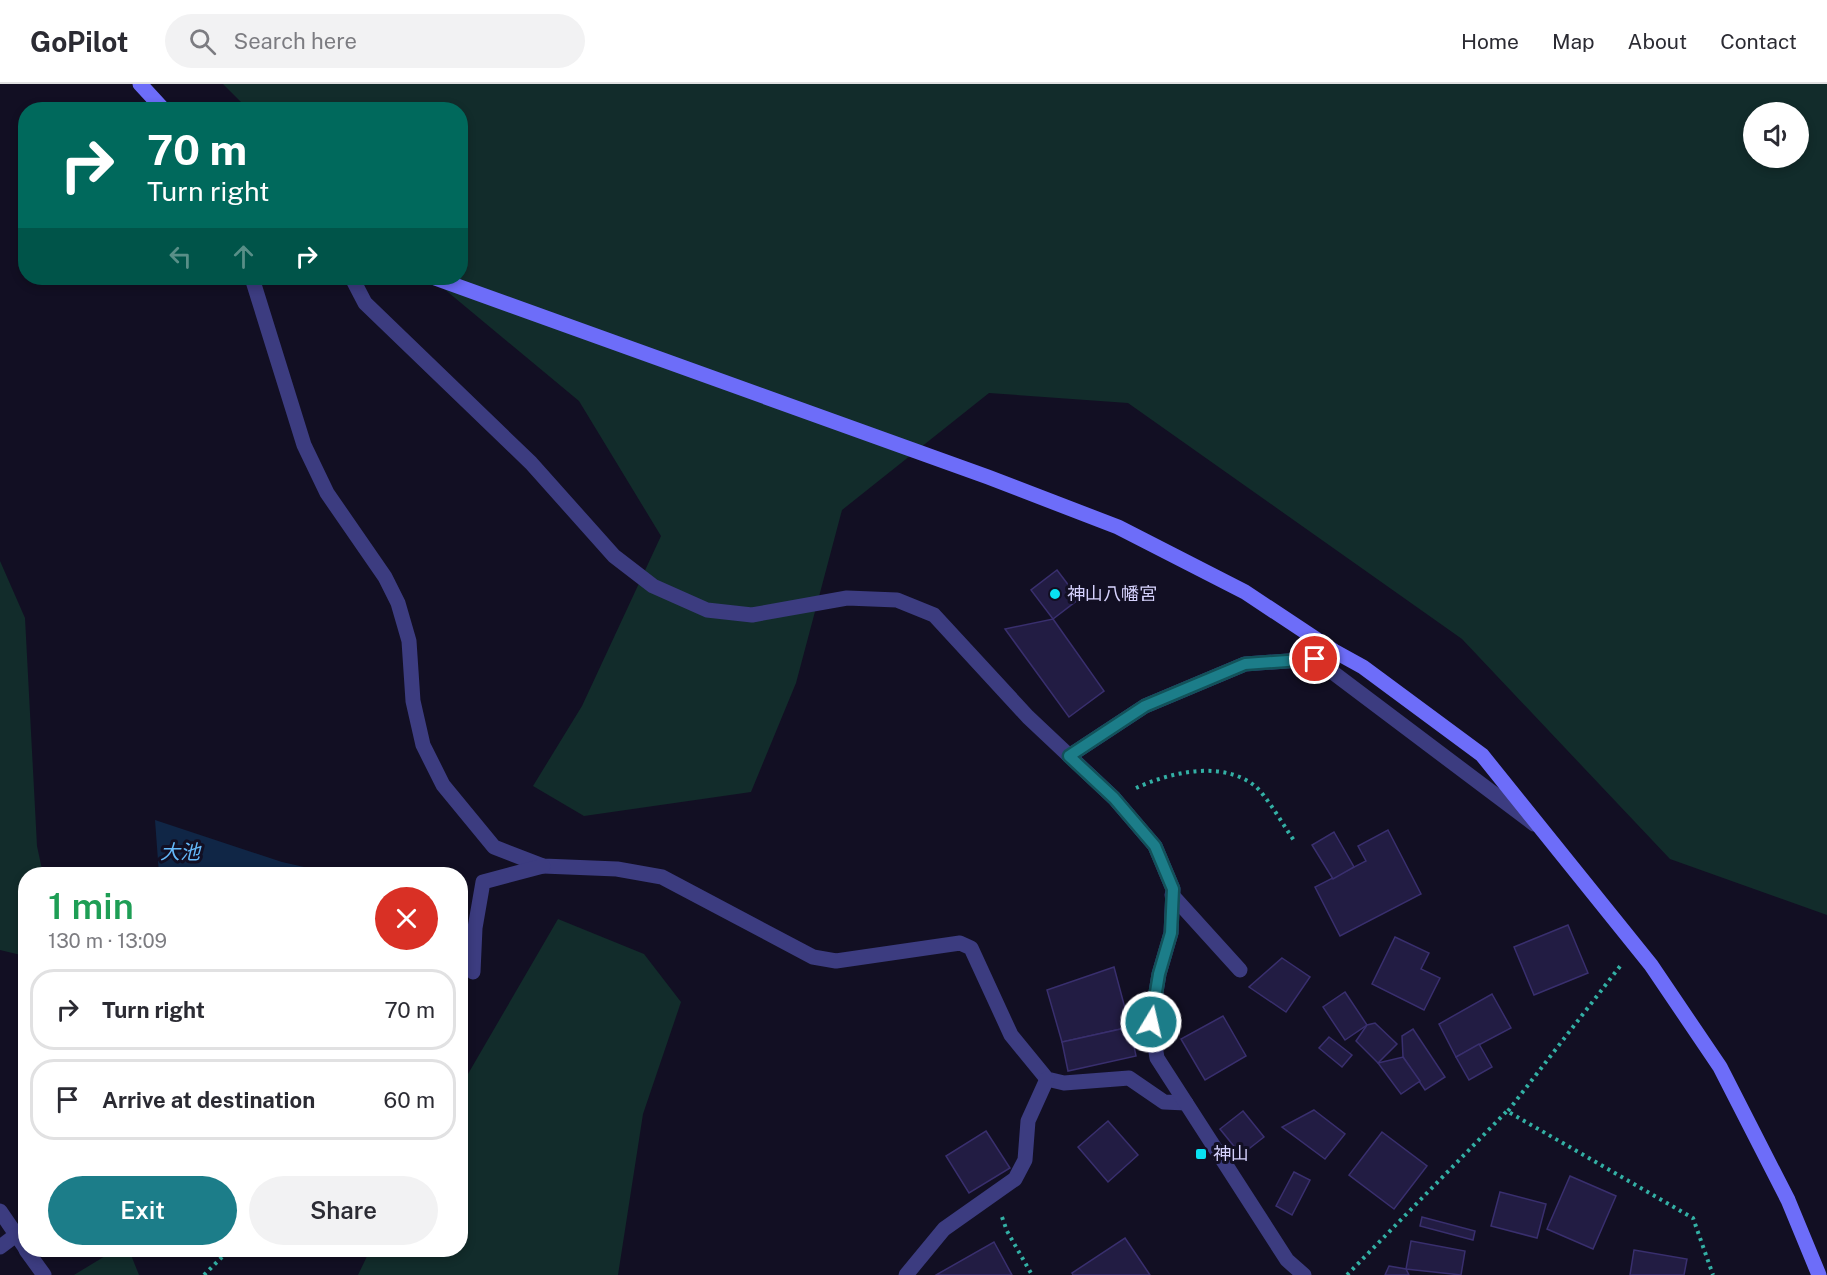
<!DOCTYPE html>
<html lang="en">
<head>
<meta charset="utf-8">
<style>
  :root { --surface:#fff; --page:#f2f2f3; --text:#2b2b33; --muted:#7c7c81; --line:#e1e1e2; --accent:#1c7d89 }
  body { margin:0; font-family:"Public Sans","Noto Sans JP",sans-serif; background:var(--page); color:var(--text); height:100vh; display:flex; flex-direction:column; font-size:22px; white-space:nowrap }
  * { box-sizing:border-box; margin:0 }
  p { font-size:20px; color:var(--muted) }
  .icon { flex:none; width:33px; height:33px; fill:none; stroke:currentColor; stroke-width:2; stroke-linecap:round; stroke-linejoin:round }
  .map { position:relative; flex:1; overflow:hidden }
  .panel { position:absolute; left:18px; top:783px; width:450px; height:390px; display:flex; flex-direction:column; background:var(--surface); border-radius:24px; box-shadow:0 3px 9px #0003 }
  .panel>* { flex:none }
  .guide { position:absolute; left:18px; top:18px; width:450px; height:183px; border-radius:24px; box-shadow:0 3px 9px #0003; background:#00695c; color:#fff; overflow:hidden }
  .fabs { position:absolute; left:1743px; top:18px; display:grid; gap:12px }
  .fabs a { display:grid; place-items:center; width:66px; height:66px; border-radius:50%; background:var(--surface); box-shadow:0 3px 9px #0003; font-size:30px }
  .pin { position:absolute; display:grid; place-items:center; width:51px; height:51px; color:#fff; margin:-26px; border:3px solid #fff; border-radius:50%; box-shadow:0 2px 6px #0007 }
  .me { position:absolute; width:66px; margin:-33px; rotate:9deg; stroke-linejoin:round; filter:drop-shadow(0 0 4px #0008) }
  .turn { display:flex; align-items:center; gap:21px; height:126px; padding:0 30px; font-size:27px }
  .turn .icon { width:78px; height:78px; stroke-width:2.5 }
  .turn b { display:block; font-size:42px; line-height:51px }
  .lanes { display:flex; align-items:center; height:57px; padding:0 30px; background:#0003; justify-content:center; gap:30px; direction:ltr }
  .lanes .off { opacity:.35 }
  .round { display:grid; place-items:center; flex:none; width:63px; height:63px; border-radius:32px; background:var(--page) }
  .head { display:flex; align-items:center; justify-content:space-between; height:102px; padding:0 30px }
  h1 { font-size:36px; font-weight:600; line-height:45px; color:#1e9e55 }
  .action { display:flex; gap:12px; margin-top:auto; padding:12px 30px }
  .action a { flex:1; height:69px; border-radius:36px; background:var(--accent); color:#fff; font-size:24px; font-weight:600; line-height:69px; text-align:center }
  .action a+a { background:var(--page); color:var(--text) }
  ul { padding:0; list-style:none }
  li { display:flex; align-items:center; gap:18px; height:81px; margin:0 12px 9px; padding:0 18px; border:3px solid var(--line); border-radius:24px }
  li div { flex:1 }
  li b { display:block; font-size:22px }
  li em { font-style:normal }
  header { display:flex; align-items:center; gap:36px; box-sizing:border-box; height:84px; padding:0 30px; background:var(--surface); border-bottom:2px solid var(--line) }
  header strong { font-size:28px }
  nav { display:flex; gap:33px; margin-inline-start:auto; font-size:21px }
  .search { width:420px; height:54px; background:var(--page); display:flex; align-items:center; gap:15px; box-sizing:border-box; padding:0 21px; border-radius:33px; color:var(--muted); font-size:22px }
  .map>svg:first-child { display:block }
</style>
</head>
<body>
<header>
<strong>GoPilot</strong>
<div class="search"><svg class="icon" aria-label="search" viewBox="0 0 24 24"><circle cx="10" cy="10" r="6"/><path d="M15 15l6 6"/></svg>Search here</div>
<nav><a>Home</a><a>Map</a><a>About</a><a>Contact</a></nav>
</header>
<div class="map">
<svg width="1827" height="1191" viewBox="0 0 1827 1191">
  <rect width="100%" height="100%" fill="#120f23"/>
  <g fill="#122c2b" fill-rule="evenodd">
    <path d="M223,0h1604v831l-157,-56 -208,-220 -334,-236 -139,-10 -147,117 -46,173 -45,109 -167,24 -51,-30 49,-80 79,-170 -82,-135 -148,-123h29v-168l-212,-1zM1754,28h44v46h-44z"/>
    <path d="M0,477l25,57 12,228 6,28h-17l-1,82 -25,-6z"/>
    <path d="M558,835l86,35 37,48 -38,112 -25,161h-260l12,-25h90l1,-164z"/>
    <path d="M115,1166h14l10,25h-65z"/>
  </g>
  <path fill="#102646" d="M155,736l127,42 22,5 6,7h-151z"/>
  <g fill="#221c43" stroke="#392f6e" stroke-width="1.5">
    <path d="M1057,486l22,29 -26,20 -22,-29z"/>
    <path d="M1053,535l51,72 -35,26 -64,-88z"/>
    <path d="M1388,746l33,64 -81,42 -25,-49 51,-26 -8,-15z"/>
    <path d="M1334,748l20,35 -21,12 -21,-34z"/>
    <path d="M1568,841l20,48 -54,22 -20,-48z"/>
    <path d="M1395,853l34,16 -8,16 19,9 -16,32 -52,-26z"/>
    <path d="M1282,874l28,19 -24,35 -37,-25z"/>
    <path d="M1114,883l16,60 -68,15 -15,-52z"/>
    <path d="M1345,908l22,33 -22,15 -22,-33z"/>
    <path d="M1492,910l19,34 -55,29 -17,-33z"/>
    <path d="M1223,932l23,40 -41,24 -24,-41z"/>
    <path d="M1375,939l22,21 -19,19 -22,-22 11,-16z"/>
    <path d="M1130,943l6,29 -68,15 -6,-29z"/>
    <path d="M1413,945l32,48 -20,13 -22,-33 -1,-21z"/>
    <path d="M1329,953l23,18 -10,12 -23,-19z"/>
    <path d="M1479,960l13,23 -23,13 -13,-23z"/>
    <path d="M1403,973l17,24 -19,13 -23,-31z"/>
    <path d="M1314,1026l31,24 -20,25 -43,-32z"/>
    <path d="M1243,1027l21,26 -23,18 -21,-26z"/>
    <path d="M1108,1037l30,34 -30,27 -30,-35z"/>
    <path d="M986,1047l24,37 -41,25 -23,-37z"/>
    <path d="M1382,1048l45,34 -33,43 -45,-34z"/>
    <path d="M1294,1088l16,8 -18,35 -16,-9z"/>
    <path d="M1570,1092l46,20 -23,53 -46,-20z"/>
    <path d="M1500,1108l46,12 -9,34 -46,-12z"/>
    <path d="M1422,1133l53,14 -2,9 -53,-14z"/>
    <path d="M1125,1154l25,37h-77l-1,-2z"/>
    <path d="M1411,1157l54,10 -4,24 -55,-6z"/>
    <path d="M994,1158l18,33h-76z"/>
    <path d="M1634,1166l53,9 -3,16h-54z"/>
    <path d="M1389,1182l17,3 3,6h-24z"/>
  </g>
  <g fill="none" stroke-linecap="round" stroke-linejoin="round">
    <g stroke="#33b0a5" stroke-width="4" stroke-dasharray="3 4.5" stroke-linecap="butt">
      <path d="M1136,704c35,-16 86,-28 119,-2 12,10 30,42 40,56"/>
      <path d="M1508,1027l113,-146"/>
      <path d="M1002,1133l5,14 25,44"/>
      <path d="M204,1191l25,-25"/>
      <path d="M1347,1191l160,-164 186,107 20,57"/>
    </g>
    <g stroke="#3c3c80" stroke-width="15">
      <path d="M252,194l52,167 23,48 58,84 13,26 11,38 4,60 10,44 20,40 51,62 49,19 74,3 45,8 151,80 23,4 124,-18 11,5 40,87 36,44 17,4 65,-5 35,24 22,1"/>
      <path d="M352,194l13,25 166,160 83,93 39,30 54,24 45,5 95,-17 50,2 37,15 94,102 86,81 41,48 18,43 -2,44 -12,41 -8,48 6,36 130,202 17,15"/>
      <path d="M1069,672l76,-50 100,-42 70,-5 219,165"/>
      <path d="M1172,811l68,75"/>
      <path d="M473,888l2,-44 8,-46 60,-16"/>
      <path d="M0,1127l26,38"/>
      <path d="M0,1163l16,-12"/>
      <path d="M26,1166l18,25"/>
      <path d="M906,1191l38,-46 71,-50 10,-19 3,-39 19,-42"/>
    </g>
    <g stroke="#6d6df9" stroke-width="15">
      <path d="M140,0l24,26"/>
      <path d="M435,194l553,199 130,50 127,65 89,59 29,16 119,88 169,210 69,102 68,133 31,75"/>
    </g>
  </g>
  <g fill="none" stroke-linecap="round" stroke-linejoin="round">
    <defs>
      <path id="route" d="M1151,938l8,-48 12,-41 2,-44 -18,-43 -41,-48 -45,-42 76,-50 100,-42 70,-5"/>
    </defs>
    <use href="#route" stroke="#125159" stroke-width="15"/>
    <use href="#route" stroke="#1c7d89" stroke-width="10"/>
  </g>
  <g fill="#09e1f2" stroke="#120f23" stroke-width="2">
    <circle cx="1055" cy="510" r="6"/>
    <rect x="1195" y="1064" width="12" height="12" rx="3"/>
  </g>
  <g text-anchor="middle" stroke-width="6" stroke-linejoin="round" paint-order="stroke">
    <g font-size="18" fill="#d6d2fd" stroke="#120f23" text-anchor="start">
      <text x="1067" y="516">神山八幡宮</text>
      <text x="1213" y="1076">神山</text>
    </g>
    <g font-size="20" font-style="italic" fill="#64b8f9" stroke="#120f23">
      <text x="180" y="775">大池</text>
    </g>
  </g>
</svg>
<div class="fabs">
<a><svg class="icon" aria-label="sound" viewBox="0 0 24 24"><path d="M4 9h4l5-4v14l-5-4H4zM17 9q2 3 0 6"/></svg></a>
</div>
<div class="pin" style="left:1315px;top:575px;background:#d93025"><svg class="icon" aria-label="arrive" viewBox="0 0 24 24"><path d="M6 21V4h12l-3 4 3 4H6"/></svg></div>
<svg class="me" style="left:1151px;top:938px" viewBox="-20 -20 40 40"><circle r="17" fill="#1c7d89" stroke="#fff" stroke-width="3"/><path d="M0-11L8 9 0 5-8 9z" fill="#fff"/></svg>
<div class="guide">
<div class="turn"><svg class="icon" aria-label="right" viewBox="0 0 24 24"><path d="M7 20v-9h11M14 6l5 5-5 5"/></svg><div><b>70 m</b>Turn right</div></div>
<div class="lanes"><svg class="icon off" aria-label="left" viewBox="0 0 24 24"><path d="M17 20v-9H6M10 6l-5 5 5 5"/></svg><svg class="icon off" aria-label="ahead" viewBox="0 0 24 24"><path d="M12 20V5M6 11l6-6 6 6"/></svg><svg class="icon" aria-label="right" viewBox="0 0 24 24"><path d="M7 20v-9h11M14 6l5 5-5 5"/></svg></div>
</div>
<section class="panel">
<div class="head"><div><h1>1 min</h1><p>130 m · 13:09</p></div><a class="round" style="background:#d93025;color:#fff"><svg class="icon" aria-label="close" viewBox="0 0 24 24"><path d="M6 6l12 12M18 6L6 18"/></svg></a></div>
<ul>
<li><svg class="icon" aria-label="right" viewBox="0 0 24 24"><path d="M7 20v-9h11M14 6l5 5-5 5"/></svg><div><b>Turn right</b></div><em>70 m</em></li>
<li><svg class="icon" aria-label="arrive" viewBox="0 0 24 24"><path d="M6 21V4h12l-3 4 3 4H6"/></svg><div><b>Arrive at destination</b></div><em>60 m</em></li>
</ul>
<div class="action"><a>Exit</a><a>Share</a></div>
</section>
</div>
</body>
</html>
